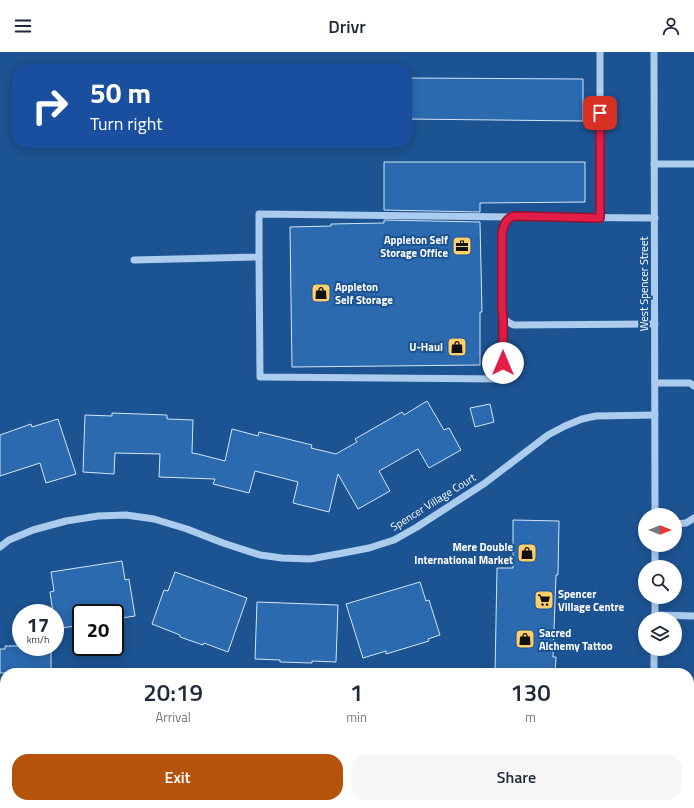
<!DOCTYPE html>
<html lang="en">
<head>
<meta charset="utf-8">
<style>
  :root { --surface:#fff; --page:#f6f6f7; --text:#1f2937; --muted:#747a83; --accent:#b45309 }
  body { margin:0; font-family:"Titillium Web",sans-serif; background:var(--page); color:var(--text); height:100vh; display:flex; flex-direction:column; font-size:15px; white-space:nowrap }
  * { box-sizing:border-box; margin:0 }
  p { font-size:13px; color:var(--muted) }
  .icon { flex:none; width:22px; height:22px; fill:none; stroke:currentColor; stroke-width:2; stroke-linecap:round; stroke-linejoin:round }
  .map { position:relative; flex:1; overflow:hidden }
  .sheet { position:absolute; left:0px; top:616px; width:694px; height:140px; display:flex; flex-direction:column; background:var(--surface); border-radius:16px 16px 0 0; box-shadow:0 2px 10px #0003 }
  .sheet>* { flex:none }
  .banner { position:absolute; left:12px; top:12px; width:400px; height:84px; border-radius:16px; box-shadow:0 2px 10px #0003; background:#1a4fa0; color:#fff; overflow:hidden }
  .needle { width:26px; rotate:90deg }
  .tools { position:absolute; left:638px; top:456px; display:grid; gap:8px }
  .tools a { display:grid; place-items:center; width:44px; height:44px; border-radius:50%; background:var(--surface); box-shadow:0 2px 10px #0003; font-size:20px }
  .speed { position:absolute; left:12px; top:552px; display:flex; gap:8px; font-size:20px; font-weight:700; text-align:center }
  .speed>* { display:grid; place-content:center; width:52px; height:52px; border-radius:50%; background:var(--surface); box-shadow:0 2px 10px #0003; line-height:1 }
  .speed small { font-size:10px; font-weight:400 }
  .speed .limit { border:2px solid #111; border-radius:6px; background:#fff; color:#111 }
  .pin { position:absolute; display:grid; place-items:center; width:34px; height:34px; color:#fff; margin:-17px; border-radius:8px; box-shadow:0 2px 6px #0006 }
  .me { position:absolute; width:44px; margin:-22px; rotate:0deg; stroke-linejoin:round; filter:drop-shadow(0 0 3px #0008) }
  .turn { display:flex; align-items:center; gap:14px; height:84px; padding:0 12px; font-size:18px }
  .turn .icon { width:52px; height:52px; stroke-width:2.5 }
  .turn b { display:block; font-size:28px; line-height:34px }
  .eta { display:flex; justify-content:space-evenly; align-items:center; height:68px; text-align:center }
  .eta b { font-size:24px; font-weight:600; line-height:28px }
  .button { display:flex; gap:8px; margin-top:auto; padding:8px 12px }
  .button a { flex:1; height:46px; border-radius:16px; background:var(--accent); color:#fff; font-size:16px; font-weight:600; line-height:46px; text-align:center }
  .button a+a { background:var(--page); color:var(--text) }
  header { display:flex; justify-content:space-between; align-items:center; height:52px; padding:0 12px; background:var(--surface); font-size:18px; font-weight:600 }
  .map>svg:first-child { display:block }
</style>
</head>
<body>
<header><svg class="icon" aria-label="menu" viewBox="0 0 24 24"><path d="M4 6h16M4 12h16M4 18h16"/></svg>Drivr<svg class="icon" aria-label="person" viewBox="0 0 24 24"><circle cx="12" cy="8" r="4"/><path d="M4 21q1-7 8-7t8 7"/></svg></header>
<div class="map">
<svg width="694" height="756" viewBox="0 0 694 756">
  <rect width="100%" height="100%" fill="#1c5392"/>
  <g fill="#2b6aaf" stroke="#d2e6fa">
    <path d="M407,26l176,1v42l-176,-2z"/>
    <path d="M384,110h201v40l-105,1v9l-96,-2z"/>
    <path d="M384,168l96,2 2,90h-2v53l-188,2 -2,-140 41,-1v-2l53,-1z"/>
    <path d="M427,349l17,29 5,-2 12,22 -32,18 -11,-19 -39,22 11,20 -32,18 -20,-35 -9,38 -36,-9 5,-21 -43,-11 -6,22 -36,-9 2,-5 -56,-2 1,-23 -45,-1 -1,21 -31,-2 2,-57 27,1v-3l55,2v4l26,1 -1,33 6,1 27,7 7,-32 26,7 1,-4 53,13 -1,3 25,6 21,-12 -2,-3 47,-27 2,3z"/>
    <path d="M490,352l4,18 -19,5 -5,-19z"/>
    <path d="M58,367l18,55 -30,9 -6,-20 -40,13v-41l31,-11 1,3z"/>
    <path d="M513,468l46,1 -1,54h-2l-3,82h3l-1,16h-60l2,-105h16z"/>
    <path d="M122,509l3,19 4,-1 6,37 -20,3v-6h-34v12l-25,4 -1,-16h-2l-3,-21 4,-1 -3,-19z"/>
    <path d="M175,520l72,26 -19,54 -24,-9 -1,2 -23,-8v-2l-28,-11 12,-34 4,1z"/>
    <path d="M420,530l6,19 3,-1 11,35 -12,4 1,2 -43,13v-3l-23,7 -17,-54z"/>
    <path d="M257,550l81,3 -2,57 -24,-1v2l-32,-1v-2l-25,-1z"/>
    <path d="M5,594h16v1h30v26h-51v-24h5z"/>
  </g>
  <g fill="none" stroke-linecap="round" stroke-linejoin="round">
    <g stroke="#acccee" stroke-width="7">
      <path d="M600,0v166"/>
      <path d="M654,0l1,463"/>
      <path d="M654,112h40"/>
      <path d="M655,166l-142,-1c-9,3 -9,8 -11,16l-1,75c2,10 3,13 13,17l141,-1"/>
      <path d="M259,205l1,120 243,2v-62"/>
      <path d="M134,208l125,-3v-43l254,3"/>
      <path d="M655,331h35l4,3"/>
      <path d="M675,472l11,-1 8,-5"/>
      <path d="M0,495l9,-7 24,-10 33,-9 32,-5 28,-1 28,4 33,10 36,14 37,12 22,3 28,1 33,-6 26,-5 25,-8 23,-13 68,-44 63,-48 17,-9 17,-7 14,-3 59,-1"/>
      <path d="M655,515v-22"/>
      <path d="M655,563l39,1"/>
      <path d="M655,567v-22"/>
      <path d="M654,621v-24"/>
      <path d="M689,634h5"/>
      <path d="M654,756v-5"/>
    </g>
  </g>
  <g fill="none" stroke-linecap="round" stroke-linejoin="round">
    <defs>
      <path id="route" d="M503,311v-46l-1,-9v-75c2,-8 3,-13 11,-17l87,2v-105"/>
    </defs>
    <use href="#route" stroke="#92132f" stroke-width="10"/>
    <use href="#route" stroke="#e11d48" stroke-width="7"/>
  </g>
  <defs>
    <symbol id="office-square" viewBox="-11 -11 22 22"><rect x="-9" y="-9" width="18" height="18" rx="4" fill="#fecf6a" stroke="#1c5392"/><path d="M-6-3h4V-5.5h4V-3h4V5H-6ZM-1-4.5V-3h2v-1.5ZM-6 0V1H6V0Z" fill="#111"/></symbol>
    <symbol id="shop-square" viewBox="-11 -11 22 22"><rect x="-9" y="-9" width="18" height="18" rx="4" fill="#fecf6a" stroke="#1c5392"/><path d="M-5-2.5h2.3a2.7 3.5 0 0 1 5.4 0H5L5.5 6h-11ZM-1.5-2.5h3a1.5 2.3 0 0 0-3 0Z" fill="#111"/></symbol>
    <symbol id="supermarket-square" viewBox="-11 -11 22 22"><rect x="-9" y="-9" width="18" height="18" rx="4" fill="#fecf6a" stroke="#1c5392"/><path d="M-6-5.5h2.5l.6 2H6L4.5 2H-2.5L-4.4-4H-6ZM-1.5 3.2a1.3 1.3 0 1 0 .1 0ZM3 3.2a1.3 1.3 0 1 0 .1 0Z" fill="#111"/></symbol>
  </defs>
  <g fill-rule="evenodd">
    <use href="#office-square" x="451" y="183" width="22" height="22"/>
    <use href="#shop-square" x="310" y="230" width="22" height="22"/>
    <use href="#shop-square" x="446" y="284" width="22" height="22"/>
    <use href="#shop-square" x="516" y="490" width="22" height="22"/>
    <use href="#supermarket-square" x="533" y="537" width="22" height="22"/>
    <use href="#shop-square" x="514" y="576" width="22" height="22"/>
  </g>
  <g text-anchor="middle" stroke-width="4" stroke-linejoin="round" paint-order="stroke">
    <g font-size="11" font-weight="bold" fill="#fff" stroke="#1c5392" text-anchor="end">
      <text x="448" y="192">Appleton Self<tspan x="448" dy="13">Storage Office</tspan></text>
      <text x="335" y="239" text-anchor="start">Appleton<tspan x="335" dy="13">Self Storage</tspan></text>
      <text x="443" y="299">U-Haul</text>
      <text x="513" y="499">Mere Double<tspan x="513" dy="13">International Market</tspan></text>
      <text x="558" y="546" text-anchor="start">Spencer<tspan x="558" dy="13">Village Centre</tspan></text>
      <text x="539" y="585" text-anchor="start">Sacred<tspan x="539" dy="13">Alchemy Tattoo</tspan></text>
    </g>
    <g font-size="11" fill="#fff" stroke="#1c5392">
      <text transform="translate(644 232) rotate(-90)" y="4">West Spencer Street</text>
      <text transform="translate(433 450) rotate(-32)" y="4">Spencer Village Court</text>
    </g>
  </g>
</svg>
<div class="tools">
<a><svg class="needle" viewBox="-14 -14 28 28"><path d="M0-13l5 13h-10z" fill="#e53935"/><path d="M0 13l5-13h-10z" fill="#747a83"/></svg></a>
<a><svg class="icon" aria-label="search" viewBox="0 0 24 24"><circle cx="10" cy="10" r="6"/><path d="M15 15l6 6"/></svg></a>
<a><svg class="icon" aria-label="layers" viewBox="0 0 24 24"><path d="M12 4l9 5-9 5-9-5zM3 14l9 5 9-5"/></svg></a>
</div>
<div class="speed"><div>17<small>km/h</small></div><div class="limit">20</div></div>
<div class="pin" style="left:600px;top:61px;background:#d93025"><svg class="icon" aria-label="arrive" viewBox="0 0 24 24"><path d="M6 21V4h12l-3 4 3 4H6"/></svg></div>
<svg class="me" style="left:503px;top:311px" viewBox="-20 -20 40 40"><circle r="19" fill="#fff"/><path d="M0-13L10 11 0 6-10 11z" fill="#e11d48"/></svg>
<div class="banner">
<div class="turn"><svg class="icon" aria-label="right" viewBox="0 0 24 24"><path d="M7 20v-9h11M14 6l5 5-5 5"/></svg><div><b>50 m</b>Turn right</div></div>
</div>
<section class="sheet">
<div class="eta">
<div><b>20:19</b><p>Arrival</p></div>
<div><b>1</b><p>min</p></div>
<div><b>130</b><p>m</p></div>
</div>
<div class="button"><a>Exit</a><a>Share</a></div>
</section>
</div>
</body>
</html>
